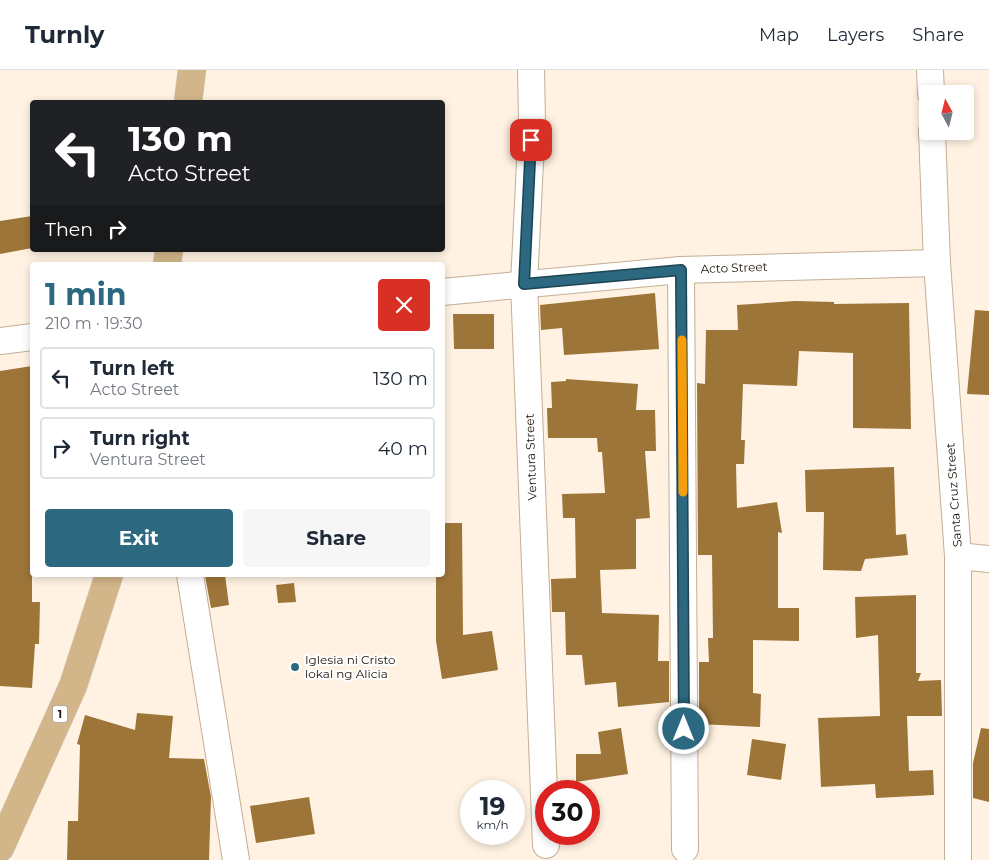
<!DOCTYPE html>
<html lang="en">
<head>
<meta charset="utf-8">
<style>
  :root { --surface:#fff; --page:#f6f6f7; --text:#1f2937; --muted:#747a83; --line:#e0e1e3; --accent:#2c6980 }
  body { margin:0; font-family:Montserrat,sans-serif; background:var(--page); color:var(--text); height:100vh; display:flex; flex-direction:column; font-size:19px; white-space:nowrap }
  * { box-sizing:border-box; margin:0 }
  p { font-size:16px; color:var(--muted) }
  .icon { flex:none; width:28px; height:28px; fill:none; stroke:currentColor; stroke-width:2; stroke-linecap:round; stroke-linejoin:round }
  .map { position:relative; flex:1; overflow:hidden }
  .details { position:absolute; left:30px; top:192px; width:415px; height:315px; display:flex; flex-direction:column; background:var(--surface); border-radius:5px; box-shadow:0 2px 8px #0003 }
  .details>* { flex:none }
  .top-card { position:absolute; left:30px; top:30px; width:415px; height:152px; border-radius:5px; box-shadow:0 2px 8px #0003; background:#202124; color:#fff; overflow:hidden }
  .needle { width:32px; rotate:353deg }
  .fabs { position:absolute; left:919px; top:15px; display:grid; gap:10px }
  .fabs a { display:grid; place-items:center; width:55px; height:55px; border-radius:5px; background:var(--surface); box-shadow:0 2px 8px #0003; font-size:25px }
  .speed { position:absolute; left:460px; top:710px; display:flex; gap:10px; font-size:25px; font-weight:700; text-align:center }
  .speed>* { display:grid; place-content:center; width:65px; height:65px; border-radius:50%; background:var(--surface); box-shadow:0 2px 8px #0003; line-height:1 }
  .speed small { font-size:12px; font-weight:400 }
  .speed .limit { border:8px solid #d22; background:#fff; color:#111 }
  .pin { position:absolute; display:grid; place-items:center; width:42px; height:42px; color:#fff; margin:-21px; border-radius:10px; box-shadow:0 2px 8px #0006 }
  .me { position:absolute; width:55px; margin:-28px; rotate:0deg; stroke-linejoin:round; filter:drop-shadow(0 0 4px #0008) }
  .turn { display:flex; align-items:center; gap:18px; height:105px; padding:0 15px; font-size:22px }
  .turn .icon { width:65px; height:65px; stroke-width:2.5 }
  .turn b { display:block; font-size:35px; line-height:42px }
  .then { display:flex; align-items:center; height:48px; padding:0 15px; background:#0003; gap:10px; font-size:19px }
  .round { display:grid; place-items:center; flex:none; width:52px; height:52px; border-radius:5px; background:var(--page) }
  .head { display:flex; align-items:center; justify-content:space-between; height:85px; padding:0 15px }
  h1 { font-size:30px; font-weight:700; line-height:38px; color:var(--accent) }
  .cta { display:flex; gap:10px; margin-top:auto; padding:10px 15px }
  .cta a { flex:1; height:58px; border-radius:5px; background:var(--accent); color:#fff; font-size:20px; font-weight:700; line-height:58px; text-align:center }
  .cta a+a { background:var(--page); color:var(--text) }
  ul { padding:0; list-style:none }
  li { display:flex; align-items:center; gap:15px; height:62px; margin:0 10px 8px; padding:0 5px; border:2px solid var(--line); border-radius:5px }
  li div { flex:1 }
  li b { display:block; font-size:19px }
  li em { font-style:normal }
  header { display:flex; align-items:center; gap:30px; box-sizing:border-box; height:70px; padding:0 25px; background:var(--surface); border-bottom:1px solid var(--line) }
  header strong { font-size:24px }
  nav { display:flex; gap:28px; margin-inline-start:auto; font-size:18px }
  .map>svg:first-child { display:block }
</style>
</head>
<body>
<header>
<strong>Turnly</strong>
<nav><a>Map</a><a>Layers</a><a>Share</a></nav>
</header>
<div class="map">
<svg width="989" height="790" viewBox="0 0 989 790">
  <rect width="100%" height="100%" fill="#fff2e2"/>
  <g fill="#9e7539">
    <path d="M32,146v32l-32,6v-33z"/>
    <path d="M655,223l4,56 -95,6 -2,-27 -21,2 -1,-25z"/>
    <path d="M795,231l39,1v2l75,-1 2,126 -58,-1v-75l-54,-2 -2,35 -54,-2 -2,56h4l-1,24h-8l1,44 40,-6 5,31 -4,-1v76h21v33l-46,-1v53l8,1 -1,33 -61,-3v-62h10l-1,-24h5l-1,-83h-14l-1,-172 8,1 1,-54h32l-1,-25z"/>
    <path d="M975,240l14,1v84l-22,-1z"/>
    <path d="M453,244h41v35h-40z"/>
    <path d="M32,296v236h8l-1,42h-4l-3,44 -32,-2v-315z"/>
    <path d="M566,309l72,5 -2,26h19l1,41h-11l5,67 -14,1v50l-36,1 2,43 57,2 -1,46h11v41l-51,5 -2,-25 -31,3 -3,-30h-16l-1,-43h-13l-1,-33 25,-1 -1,-60h-12l-1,-24 43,-1 -3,-41h-4l-1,-14h-49l-1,-30h5l-1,-26 15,-1z"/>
    <path d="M894,397l2,68 10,-1 2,21 -43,4 -4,12 -38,-1 1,-58h-18l-1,-42z"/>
    <path d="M442,453h20l1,112 29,-4 6,39 -56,9 -6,-38v-66h6z"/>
    <path d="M225,505l4,30 -18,3 -6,-32z"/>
    <path d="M294,513l2,19 -18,1 -2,-18z"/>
    <path d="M916,525v78h5l-3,8 23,-1 1,36h-35l2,55 24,-1 1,25 -58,3 -1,-14 -54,3 -3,-69 62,-2 -2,-81 -22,3 -1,-41z"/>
    <path d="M137,643l36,3 -4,42 35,1 7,38 -2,63h-142l1,-39h10l2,-76 -3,-1 8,-29 50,15z"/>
    <path d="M621,658l7,46 -52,8v-28h25l-3,-22z"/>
    <path d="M981,658l8,1v73l-16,-4v-35z"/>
    <path d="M752,669l34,5 -5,36 -34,-5z"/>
    <path d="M309,727l6,37 -59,9 -6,-37z"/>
  </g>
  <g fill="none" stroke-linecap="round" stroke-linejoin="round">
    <defs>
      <g id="street">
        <path d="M531,0l1,52 -8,162 22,561"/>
        <path d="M930,0l1,24"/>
        <path d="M932,61l5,132 21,293v304"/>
        <path d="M681,200l4,579"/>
        <path d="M442,222l239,-22 256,-7"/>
        <path d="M0,271l32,-4"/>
        <path d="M958,486l31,3"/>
        <path d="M190,505l46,285"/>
      </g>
      <g id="primary">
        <path d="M188,32l4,-32"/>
        <path d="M167,195l2,-15"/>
        <path d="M0,778l73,-162 36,-111"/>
      </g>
    </defs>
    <use href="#street" stroke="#c3af95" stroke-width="28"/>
    <use href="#primary" stroke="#dbd9d8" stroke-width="29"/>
    <use href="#street" stroke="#fff" stroke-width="26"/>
    <use href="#primary" stroke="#d2b589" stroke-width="28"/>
  </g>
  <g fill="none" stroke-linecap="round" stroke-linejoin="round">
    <defs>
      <path id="route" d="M531,70l-7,144 157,-14 3,459"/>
    </defs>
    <use href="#route" stroke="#1d4453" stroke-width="12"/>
    <use href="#route" stroke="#2c6980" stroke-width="9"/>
    <path stroke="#f59e0b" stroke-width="9" d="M682,270l1,152"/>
  </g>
  <circle fill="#2c6980" stroke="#fff" stroke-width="2" cx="295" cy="597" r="5"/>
  <g text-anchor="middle" stroke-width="4" stroke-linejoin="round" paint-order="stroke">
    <rect fill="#fff" stroke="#5f5a54" stroke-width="1" x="52.5" y="635.5" width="15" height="17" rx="4"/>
    <g font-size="11" font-weight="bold" fill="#1b140a">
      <text x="60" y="648">1</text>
    </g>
    <g font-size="12" fill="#1b140a" stroke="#fff">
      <text transform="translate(734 198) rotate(-2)" y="4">Acto Street</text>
      <text transform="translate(531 387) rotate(-92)" y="4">Ventura Street</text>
      <text transform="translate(954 425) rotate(-94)" y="4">Santa Cruz Street</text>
    </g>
    <g font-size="12" fill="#1b140a" stroke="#fff" text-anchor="start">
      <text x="305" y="594">Iglesia ni Cristo<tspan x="305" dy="14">lokal ng Alicia</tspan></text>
    </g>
  </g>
</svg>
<div class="fabs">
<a><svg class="needle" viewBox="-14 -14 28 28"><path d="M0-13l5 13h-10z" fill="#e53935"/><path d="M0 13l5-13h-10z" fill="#747a83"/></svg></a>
</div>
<div class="speed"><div>19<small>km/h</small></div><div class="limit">30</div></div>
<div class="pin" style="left:531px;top:70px;background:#d93025"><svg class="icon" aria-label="arrive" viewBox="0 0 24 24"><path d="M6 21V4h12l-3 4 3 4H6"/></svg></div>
<svg class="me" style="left:684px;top:659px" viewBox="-20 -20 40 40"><circle r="17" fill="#2c6980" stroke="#fff" stroke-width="3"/><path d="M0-11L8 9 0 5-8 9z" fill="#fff"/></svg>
<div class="top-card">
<div class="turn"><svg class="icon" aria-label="left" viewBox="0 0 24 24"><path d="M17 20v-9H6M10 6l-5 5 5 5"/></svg><div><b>130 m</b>Acto Street</div></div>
<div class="then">Then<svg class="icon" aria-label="right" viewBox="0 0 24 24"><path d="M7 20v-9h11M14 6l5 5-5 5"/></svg></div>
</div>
<section class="details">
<div class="head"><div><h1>1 min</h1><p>210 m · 19:30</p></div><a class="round" style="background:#d93025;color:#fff"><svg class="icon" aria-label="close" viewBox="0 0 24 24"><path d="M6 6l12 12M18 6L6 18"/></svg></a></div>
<ul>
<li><svg class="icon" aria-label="left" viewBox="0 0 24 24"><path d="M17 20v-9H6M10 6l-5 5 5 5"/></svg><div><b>Turn left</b><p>Acto Street</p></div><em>130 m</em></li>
<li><svg class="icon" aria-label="right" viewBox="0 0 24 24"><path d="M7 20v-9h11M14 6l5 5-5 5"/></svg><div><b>Turn right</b><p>Ventura Street</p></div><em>40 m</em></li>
</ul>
<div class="cta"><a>Exit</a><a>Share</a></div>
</section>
</div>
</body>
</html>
